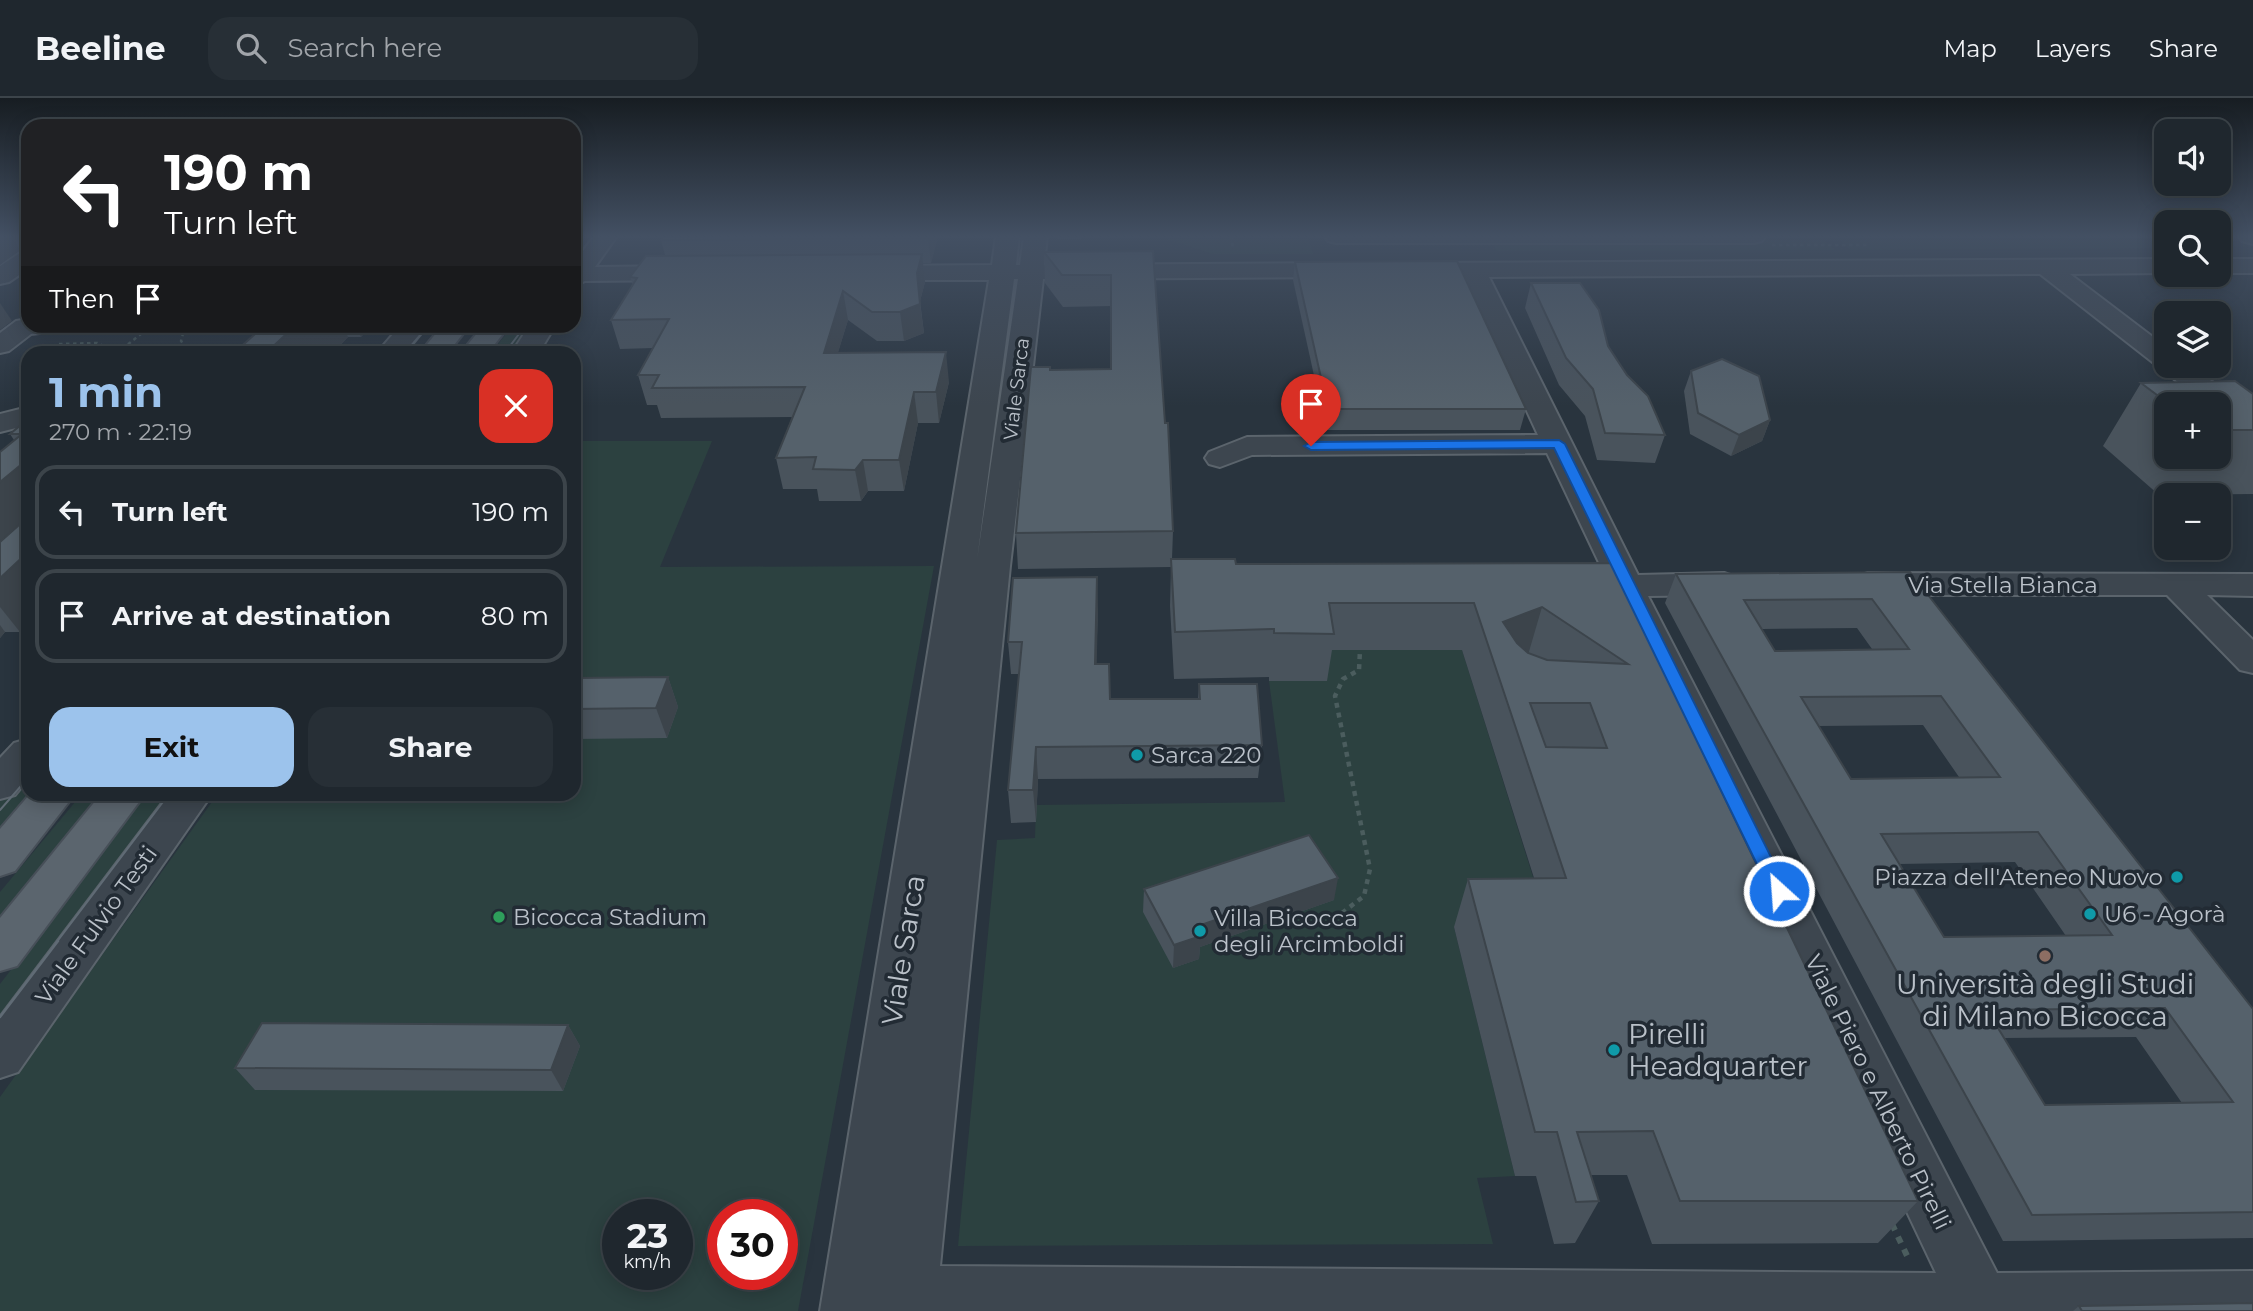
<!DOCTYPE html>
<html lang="en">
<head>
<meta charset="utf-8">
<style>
  :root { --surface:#1f272e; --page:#272f36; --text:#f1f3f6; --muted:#a1a5aa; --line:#3c444a; --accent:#9cc3ec }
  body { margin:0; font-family:Montserrat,sans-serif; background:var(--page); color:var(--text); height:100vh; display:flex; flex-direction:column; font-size:26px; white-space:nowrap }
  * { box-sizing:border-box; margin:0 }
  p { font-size:23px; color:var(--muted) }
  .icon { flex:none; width:38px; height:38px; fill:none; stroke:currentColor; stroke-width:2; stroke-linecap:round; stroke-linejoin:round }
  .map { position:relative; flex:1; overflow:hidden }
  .sheet { position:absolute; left:21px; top:248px; width:560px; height:455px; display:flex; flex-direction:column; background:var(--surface); border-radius:21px; box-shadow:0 4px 18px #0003,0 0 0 2px var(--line) }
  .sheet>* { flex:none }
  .top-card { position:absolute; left:21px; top:21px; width:560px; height:214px; border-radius:21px; box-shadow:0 4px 18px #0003,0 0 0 2px var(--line); background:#202124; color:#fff; overflow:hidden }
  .fabs { position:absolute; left:2154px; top:21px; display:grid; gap:14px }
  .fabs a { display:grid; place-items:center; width:77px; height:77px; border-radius:14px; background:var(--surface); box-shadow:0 4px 18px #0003,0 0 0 2px var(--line); font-size:35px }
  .speed { position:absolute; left:602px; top:1101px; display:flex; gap:14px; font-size:35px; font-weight:700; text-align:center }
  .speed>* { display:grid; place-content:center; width:91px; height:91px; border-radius:50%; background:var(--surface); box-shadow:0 4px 18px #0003,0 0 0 2px var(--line); line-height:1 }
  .speed small { font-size:18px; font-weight:400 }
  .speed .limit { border:10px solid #d22; background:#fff; color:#111 }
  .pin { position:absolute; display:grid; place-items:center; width:60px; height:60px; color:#fff; margin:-72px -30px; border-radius:50% 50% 50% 0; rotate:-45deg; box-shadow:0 0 7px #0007 }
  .pin .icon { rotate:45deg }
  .me { position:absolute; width:77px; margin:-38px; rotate:334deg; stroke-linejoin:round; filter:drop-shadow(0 0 5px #0008) }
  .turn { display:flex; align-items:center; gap:24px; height:147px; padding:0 28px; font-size:32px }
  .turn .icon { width:91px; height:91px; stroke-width:2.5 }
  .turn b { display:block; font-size:49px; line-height:60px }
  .then { display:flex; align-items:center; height:66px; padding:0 28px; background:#0003; gap:14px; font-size:26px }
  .round { display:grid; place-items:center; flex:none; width:74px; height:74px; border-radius:21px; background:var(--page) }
  .head { display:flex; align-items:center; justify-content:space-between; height:119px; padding:0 28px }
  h1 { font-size:42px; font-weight:700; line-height:52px; color:var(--accent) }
  .action { display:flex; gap:14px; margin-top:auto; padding:14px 28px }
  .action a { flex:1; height:80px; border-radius:21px; background:var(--accent); color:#111; font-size:28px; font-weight:700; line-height:80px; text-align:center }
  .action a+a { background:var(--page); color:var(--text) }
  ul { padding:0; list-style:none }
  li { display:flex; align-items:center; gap:21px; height:94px; margin:0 14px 10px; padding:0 14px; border:4px solid var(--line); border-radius:21px }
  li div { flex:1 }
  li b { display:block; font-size:26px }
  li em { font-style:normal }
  header { display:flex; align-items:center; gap:42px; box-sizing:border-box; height:98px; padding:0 35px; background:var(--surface); border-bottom:2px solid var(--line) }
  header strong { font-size:33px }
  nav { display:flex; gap:38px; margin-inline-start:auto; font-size:24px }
  .search { width:490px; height:63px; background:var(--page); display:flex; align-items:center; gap:18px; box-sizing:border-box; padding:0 24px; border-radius:21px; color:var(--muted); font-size:26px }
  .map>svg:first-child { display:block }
</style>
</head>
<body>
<header>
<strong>Beeline</strong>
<div class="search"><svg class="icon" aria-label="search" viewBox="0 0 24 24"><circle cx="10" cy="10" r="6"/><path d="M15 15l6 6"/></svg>Search here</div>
<nav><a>Map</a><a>Layers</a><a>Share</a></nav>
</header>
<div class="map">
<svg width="2253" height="1213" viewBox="0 0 2253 1213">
  <rect width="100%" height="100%" fill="#29343e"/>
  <g fill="#2c4140" fill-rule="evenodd">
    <path d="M1158,138h150l5,18h-100z"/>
    <path d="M2166,142v8l-316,2 -9,-9z"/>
    <path d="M1492,143h332l11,9 -338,1z"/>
    <path d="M512,228h20l-22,27 -25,1 14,-11z"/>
    <path d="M574,343h138l-52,126 274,-1 -136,745h-798v-214l217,-302 357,-1zM618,1116h59v60h-59zM723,1116h59v60h-59z"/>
    <path d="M1322,552h140l86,275 -94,2 61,249 -38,2 16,66 -535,2 39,-406 38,-2 1,-33 249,-3 -16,-121h58z"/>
    <path d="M28,669v27l11,1 -39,45v-42z"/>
    <path d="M81,697h18l-99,121v-24z"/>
    <path d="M146,697h32l-178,236v-47z"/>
  </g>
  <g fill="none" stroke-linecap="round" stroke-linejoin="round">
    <defs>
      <g id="minor">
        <path d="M594,138h23l-22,31 89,-1 9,2 3,5 -3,5 -9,2 -99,1 -11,5v-23z"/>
        <path d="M996,138h23l-3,29h4l4,-29h23l-3,29 301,-2 9,2 3,5 -3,5 -9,2 -302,2 -33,287 -70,700 996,7 -389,-820 -295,2 -32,12 -11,-3 -4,-6 4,-6 38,-15 291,-2 -73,-158 -65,-2 -3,-5 3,-5 9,-2 757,-4v14l-96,1 96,73v19h25l62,46v23l-10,-3 -24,-18v-10h-13l-166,-130 -551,3 149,298 86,-2 12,4 5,7 -5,7 -12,4 -76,1 349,677 256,-2v40h-1433l169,-1031h-115l-9,-2 -3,-5 3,-5 9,-2 118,-1zM1014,181h4l-41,281z"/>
        <path d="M1325,138h440l-3,5 -8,2h-418l-8,-2z"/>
        <path d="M2239,138h14v8l-11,-3z"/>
        <path d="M28,153v18l-19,13 -9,2v-18l20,-13z"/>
        <rect x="2219" y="161" width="34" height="14"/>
        <path d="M28,221v7h32l-4,5 -25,3 -22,17 -9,2v-20l16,-12z"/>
        <path d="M400,228h27l-23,28h-28z"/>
        <path d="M529,228h26l-17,28h-27z"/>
        <path d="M28,309v18l-28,7v-18z"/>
        <path d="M1868,475l385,1v22l-46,-1 46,45v33l-13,-3 -73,-75h-299l-12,-4 -5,-7 5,-7z"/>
        <path d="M28,641v40l-13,16 -15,4v-41l14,-15z"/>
        <path d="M169,696h43l-194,278 -18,6v-61z"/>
      </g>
      <g id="major">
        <path d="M442,228h27l-22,28h-28z"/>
        <path d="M483,228h26l-22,28h-27z"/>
        <path d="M30,696h45l-60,77 -15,5v-47z"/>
        <path d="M101,696h44l-128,172 -17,5v-53z"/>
      </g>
    </defs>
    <use href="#minor" stroke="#5b646c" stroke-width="4"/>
    <use href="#major" stroke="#474f58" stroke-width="4"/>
    <g stroke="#4b5d5e" stroke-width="2.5" stroke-dasharray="3.5 3.5" stroke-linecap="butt">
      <path d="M1231,138l2,11"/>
      <path d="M1772,147h96"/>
      <path d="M185,228l-4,15 10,13"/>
      <path d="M59,246l38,-1 21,10"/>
      <path d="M117,255l34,-27"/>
    </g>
    <path stroke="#4b5d5e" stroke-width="4.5" stroke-dasharray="5 5" stroke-linecap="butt" d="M1342,815l22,-17 6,-27 -35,-173 8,-17 16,-9 1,-20"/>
    <path stroke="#4b5d5e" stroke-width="6" stroke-dasharray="7 7" stroke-linecap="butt" d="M1892,1126l17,36"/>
    <use href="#minor" fill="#3d464f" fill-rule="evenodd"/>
    <use href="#major" fill="#5b656e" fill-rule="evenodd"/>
    <g stroke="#606b75" stroke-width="2">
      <path d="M574,163l19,-25"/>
      <path d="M404,256l24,-28"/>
      <path d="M504,256l21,-28"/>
      <path d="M0,712l28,-32"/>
      <path d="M56,845l113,-149"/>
    </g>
    <path stroke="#606b75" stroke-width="2.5" d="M0,919l58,-76"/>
  </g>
  <g fill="#49535c" fill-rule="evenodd">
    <path d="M0,138h28v27l-8,-13 -1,1z"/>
    <path d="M938,138l-7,27h-8l2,19 -5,19 4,32 -20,8h-27l-29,-21 -10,32 111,30 -10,41h-21l-14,68h-36l-7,10h-42l-2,-12h-34l-7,-31 16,-41 -131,1 -4,-13h-10l-9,-30 15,-27 -33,1 -9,-29 22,-35 -3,-8 35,-22 -4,-15z"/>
    <rect x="1058" y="138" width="24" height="3"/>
    <path d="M1153,153l20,280 -1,28 64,5 376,-1 306,638 -40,42 -226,1 -25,-69h-36l8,26 -24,42 -21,1 -18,-68h-21l-61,-249 14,-48 66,-1 -72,-228h-130l-5,31h-58v-4l-95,2 -4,-73 1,-39 -153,2 -2,-36 34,-163 61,-1v-63l-48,1 -18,-24 -1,-31z"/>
    <path d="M1295,164l231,147 -6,21h-194l-33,-150z"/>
    <path d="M1531,185l77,63 57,89 -10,28 -58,-3 -12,-44 -26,-31 -34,-77z"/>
    <path d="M264,228h107l-10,11h-13l-16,17h-96l-1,-2z"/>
    <path d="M1691,273l79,49 -8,21 -31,15 -41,-22 -6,-43z"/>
    <path d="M2141,285l112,11v100l-94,1 -56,-49zM2166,306h53v53h-53z"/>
    <path d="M28,321l-8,213h-15l-5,6v-186l14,-12 -4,-6z"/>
    <path d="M1910,474l343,437v229l-250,3 -338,-638 11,-29zM1857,530l15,21 -97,2 -13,-22zM1923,627l36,52 -108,2 -32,-53zM2015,764l51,74 -122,1 -45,-73zM2136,939l46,66 -137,2 -41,-67z"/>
    <path d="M1098,511l-2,55 14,35h88l1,-15 63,61 -4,33 -220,1 -2,43 -25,1 -3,-33 11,-116h-8l-3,-32z"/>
    <path d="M668,579l10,30 -11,31 -93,1v-61z"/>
    <path d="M1144,791l190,11 -134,47 -1,12 -26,9 -30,-56z"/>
    <path d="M568,927l12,21 -17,45 -308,-1 -20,-22z"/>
    <path d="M2079,1208l174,5h-180z"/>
  </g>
  <g fill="#3c444b">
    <path d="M0,138h20l-8,1 8,13 -20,15z"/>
    <path d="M928,138h10l-7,27 -3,-25z"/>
    <path d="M922,156l3,28 -5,19 -3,-28z"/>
    <path d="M843,193l5,29 -19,62 -5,-29z"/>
    <path d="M0,205l12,18 -12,9z"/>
    <path d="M920,206l4,29 -20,8 -4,-29z"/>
    <path d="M295,228h48l5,11 -16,17h-64l-1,-2z"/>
    <path d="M356,228h15l-10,11z"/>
    <path d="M946,254l3,30 -10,41 -3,-31z"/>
    <path d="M914,294l4,31 -14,68 -5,-31z"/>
    <path d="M1770,322l-8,21 -31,15 8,-21z"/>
    <path d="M28,361v65l-28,25v-67z"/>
    <path d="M863,362l5,31 -7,10 -6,-31z"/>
    <path d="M28,454v72l-8,8 -20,-25v-29z"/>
    <path d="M1097,479l1,32 -2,87 -1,-32z"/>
    <path d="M1542,509l-14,48 -33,12 8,-45z"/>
    <path d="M0,527l5,7 -5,6z"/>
    <path d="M668,579l10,30 -11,31 -11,-30z"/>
    <path d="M1036,649l2,32 -2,43 -3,-32z"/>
    <path d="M1338,780l-4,22 -134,47 -1,12 -26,9 1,-23 21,-18z"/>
    <path d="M568,927l12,21 -17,45 -12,-21z"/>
  </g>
  <g fill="#55616b" stroke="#3c444b" stroke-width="2" fill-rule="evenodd">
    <path d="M663,138h265v2l-267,2z"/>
    <path d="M1153,153l12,172h3l5,108 -157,2 15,-166h19v3l61,-1v-94h-49l-18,-23z"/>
    <path d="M922,156l-5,19 3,31 -20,8h-28l-29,-21 -19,62 122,-1 -10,40h-22l-15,68h-36l-8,10 -42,-1 3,-12 -40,1 29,-71 -153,1 7,-13h-21l31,-56 -58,1 26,-42 -7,-1 16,-21z"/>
    <path d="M1457,163l69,148h-198l-33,-147z"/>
    <path d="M1531,185h49l19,27 9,36 19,29 21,21 17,39 -60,-2 -12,-44 -27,-31z"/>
    <path d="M264,228h31l-28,26h-32z"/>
    <path d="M1722,261l37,17 11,44 -31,15 -41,-22 -7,-42z"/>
    <path d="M2235,283l18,13v36h-34v-26h-50l-28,-21z"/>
    <path d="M28,321v40l-28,23v-30l22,-18h-12z"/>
    <path d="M28,419v35l-28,26v-36z"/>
    <path d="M1171,461h64l1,5 376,-1 306,638h-238l-27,-70 -76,1 22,69 -23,1 -19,-70h-22l-67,-253 98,-1 -92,-275h-145l5,31 -60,-1v-4l-99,3zM1542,509l86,57 -81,-4 -19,-7 -11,-10 -14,-21zM1530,605h60l17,45 -61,-1z"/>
    <path d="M1910,474l343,437v203l-221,3 -356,-641zM1872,501l37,50 -134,2 -31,-51zM1941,598l59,81 -149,2 -50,-82zM2038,734l74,103 -168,2 -63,-103zM2165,910l68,94 -188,3 -58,-95z"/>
    <path d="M1097,479l-2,87h14l1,35h90l-1,-15h58l5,61 -226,2 -3,43h-25l14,-148h-14l5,-64z"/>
    <path d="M668,579l-12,31 -82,1v-31z"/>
    <path d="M1309,737l29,43 -143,49 6,9 -27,9 -30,-56z"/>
    <path d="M262,925l306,2 -17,45 -316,-2z"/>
    <path d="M2253,1205v8h-171l-3,-5z"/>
  </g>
  <linearGradient id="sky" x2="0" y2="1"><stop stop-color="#171d22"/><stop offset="0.45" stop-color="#435063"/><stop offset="1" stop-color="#435063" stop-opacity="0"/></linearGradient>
  <rect width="2253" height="308" fill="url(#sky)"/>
  <path fill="#1a73e8" stroke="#114b97" stroke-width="2" d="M1559,342l6,4 223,447 -2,5 -7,3 -6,-3 -3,-5 -216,-443 -243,2 -7,-4 7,-4z"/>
  <g fill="#0f9aa8" stroke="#222b34" stroke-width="2.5">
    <circle cx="1137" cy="657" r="7"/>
    <circle cx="2177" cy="779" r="7"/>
    <circle cx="2090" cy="816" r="7"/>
    <circle cx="1200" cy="833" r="7"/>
    <circle cx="1614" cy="952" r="7"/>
  </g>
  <circle fill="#2e9e5b" stroke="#222b34" stroke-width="2.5" cx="499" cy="819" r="7"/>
  <circle fill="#8d6e63" stroke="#222b34" stroke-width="2.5" cx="2045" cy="858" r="7"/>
  <g text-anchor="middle" stroke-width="7" stroke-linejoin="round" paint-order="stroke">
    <g font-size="19" fill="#bac1c9" stroke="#222b34">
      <text transform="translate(1016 291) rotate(-83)" y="7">Viale Sarca</text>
    </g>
    <g font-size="23" fill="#bac1c9" stroke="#222b34">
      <text x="2003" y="495">Via Stella Bianca</text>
      <text transform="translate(96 827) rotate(-54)" y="8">Viale Fulvio Testi</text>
      <text transform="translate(1878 994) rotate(64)" y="8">Viale Piero e Alberto Pirelli</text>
    </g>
    <g font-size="23" fill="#bac1c9" stroke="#222b34" text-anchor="start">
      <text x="1151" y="665">Sarca 220</text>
      <text x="2163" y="787" text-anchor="end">Piazza dell'Ateneo Nuovo</text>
      <text x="2104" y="824">U6 - Agorà</text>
      <text x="513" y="827">Bicocca Stadium</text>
      <text x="1214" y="828">Villa Bicocca<tspan x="1214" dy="26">degli Arcimboldi</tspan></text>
    </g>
    <g font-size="28" fill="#bac1c9" stroke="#222b34">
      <text transform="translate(903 852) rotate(-81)" y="10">Viale Sarca</text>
    </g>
    <g font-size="28" fill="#bac1c9" stroke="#222b34">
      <text x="2045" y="896">Università degli Studi<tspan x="2045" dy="32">di Milano Bicocca</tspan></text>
      <text x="1628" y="946" text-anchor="start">Pirelli<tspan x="1628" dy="32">Headquarter</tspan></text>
    </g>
  </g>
</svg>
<div class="fabs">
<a><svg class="icon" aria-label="sound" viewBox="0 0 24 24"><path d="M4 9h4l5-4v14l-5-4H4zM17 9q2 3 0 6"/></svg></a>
<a><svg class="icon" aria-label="search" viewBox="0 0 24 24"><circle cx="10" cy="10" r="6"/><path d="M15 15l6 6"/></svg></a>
<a><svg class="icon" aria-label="layers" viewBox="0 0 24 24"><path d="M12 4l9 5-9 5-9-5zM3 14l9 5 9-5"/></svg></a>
<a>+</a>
<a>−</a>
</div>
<div class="speed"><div>23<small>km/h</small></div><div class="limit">30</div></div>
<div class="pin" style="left:1311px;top:348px;background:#d93025"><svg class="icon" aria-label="arrive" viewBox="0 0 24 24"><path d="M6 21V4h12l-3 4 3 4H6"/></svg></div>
<svg class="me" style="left:1779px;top:793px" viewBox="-20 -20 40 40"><circle r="17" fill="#1a73e8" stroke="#fff" stroke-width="3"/><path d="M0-11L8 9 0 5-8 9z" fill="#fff"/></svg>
<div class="top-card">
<div class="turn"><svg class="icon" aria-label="left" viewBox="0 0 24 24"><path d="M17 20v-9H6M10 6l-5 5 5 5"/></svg><div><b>190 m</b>Turn left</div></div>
<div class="then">Then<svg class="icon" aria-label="arrive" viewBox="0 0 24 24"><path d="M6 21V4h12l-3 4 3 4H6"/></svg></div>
</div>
<section class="sheet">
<div class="head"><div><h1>1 min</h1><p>270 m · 22:19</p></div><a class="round" style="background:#d93025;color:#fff"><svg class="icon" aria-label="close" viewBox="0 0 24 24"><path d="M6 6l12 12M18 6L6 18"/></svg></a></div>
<ul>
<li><svg class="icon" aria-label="left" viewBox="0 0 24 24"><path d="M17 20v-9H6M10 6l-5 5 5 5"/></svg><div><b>Turn left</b></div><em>190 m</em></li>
<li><svg class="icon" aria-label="arrive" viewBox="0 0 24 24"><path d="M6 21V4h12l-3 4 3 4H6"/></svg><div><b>Arrive at destination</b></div><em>80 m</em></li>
</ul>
<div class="action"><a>Exit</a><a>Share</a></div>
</section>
</div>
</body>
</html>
